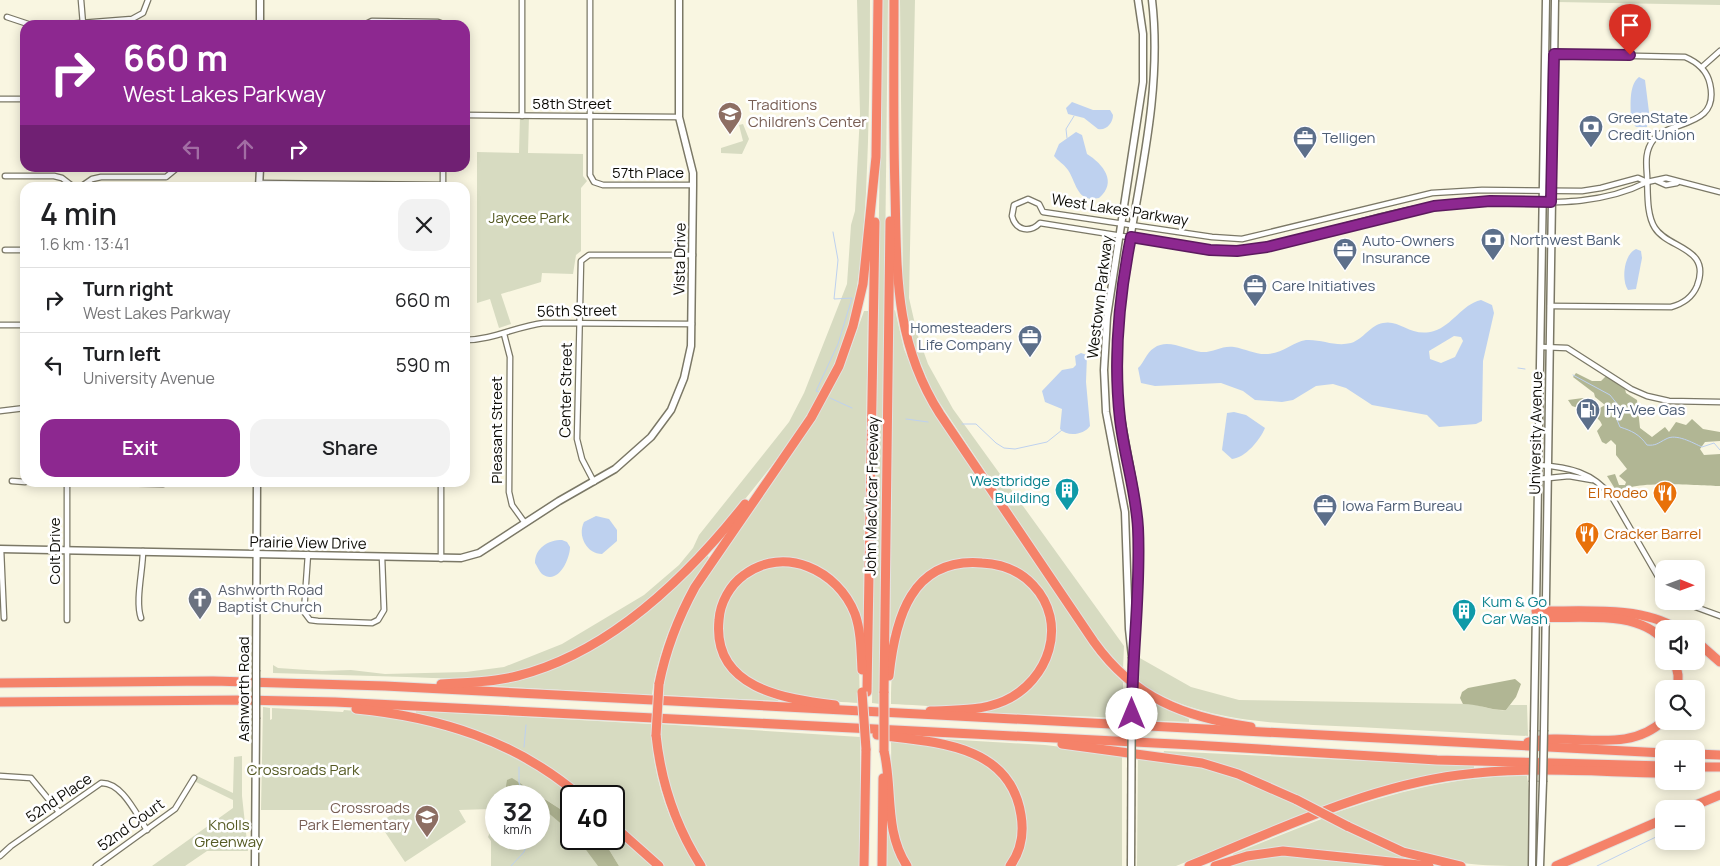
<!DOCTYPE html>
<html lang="en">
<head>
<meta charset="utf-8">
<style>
  :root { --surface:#fff; --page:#f2f2f2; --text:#202124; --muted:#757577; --line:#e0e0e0; --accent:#8d2890 }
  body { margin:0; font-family:Manrope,sans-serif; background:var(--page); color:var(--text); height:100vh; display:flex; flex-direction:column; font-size:19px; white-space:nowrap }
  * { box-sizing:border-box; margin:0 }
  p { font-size:16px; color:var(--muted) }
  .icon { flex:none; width:28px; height:28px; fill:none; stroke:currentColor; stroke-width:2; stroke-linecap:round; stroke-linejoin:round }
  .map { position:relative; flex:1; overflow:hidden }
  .drawer { position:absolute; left:20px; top:182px; width:450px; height:305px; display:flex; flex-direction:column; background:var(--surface); border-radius:15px; box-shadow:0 2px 12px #0003 }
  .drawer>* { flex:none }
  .banner { position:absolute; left:20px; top:20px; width:450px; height:152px; border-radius:15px; box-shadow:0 2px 12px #0003; background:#8d2890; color:#fff; overflow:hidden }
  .needle { width:32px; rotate:91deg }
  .tools { position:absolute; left:1655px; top:560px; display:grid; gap:10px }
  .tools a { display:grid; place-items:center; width:50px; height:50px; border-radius:10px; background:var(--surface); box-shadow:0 2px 12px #0003; font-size:25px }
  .speed { position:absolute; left:485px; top:785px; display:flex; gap:10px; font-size:25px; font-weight:700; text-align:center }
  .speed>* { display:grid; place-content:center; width:65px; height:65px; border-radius:50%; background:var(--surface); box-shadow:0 2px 12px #0003; line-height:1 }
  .speed small { font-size:12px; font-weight:400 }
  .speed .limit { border:2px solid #111; border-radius:8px; background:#fff; color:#111 }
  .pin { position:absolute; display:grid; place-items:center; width:42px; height:42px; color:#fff; margin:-51px -21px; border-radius:50% 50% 50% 0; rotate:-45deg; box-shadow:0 0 5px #0007 }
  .pin .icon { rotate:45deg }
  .me { position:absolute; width:55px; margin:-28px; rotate:0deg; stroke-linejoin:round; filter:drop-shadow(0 0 4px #0008) }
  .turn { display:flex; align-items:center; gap:18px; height:105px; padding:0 20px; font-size:22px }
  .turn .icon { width:65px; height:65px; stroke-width:2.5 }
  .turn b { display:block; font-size:35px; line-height:42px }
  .lanes { display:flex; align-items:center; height:48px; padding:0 20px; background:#0003; justify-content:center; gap:25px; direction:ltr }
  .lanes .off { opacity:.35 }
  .round { display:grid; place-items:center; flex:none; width:52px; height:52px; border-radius:15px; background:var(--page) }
  .summary { display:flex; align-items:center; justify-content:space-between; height:85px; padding:0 20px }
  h1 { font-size:30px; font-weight:600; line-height:38px }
  .button { display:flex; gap:10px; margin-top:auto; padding:10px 20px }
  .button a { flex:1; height:58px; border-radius:15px; background:var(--accent); color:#fff; font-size:20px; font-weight:600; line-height:58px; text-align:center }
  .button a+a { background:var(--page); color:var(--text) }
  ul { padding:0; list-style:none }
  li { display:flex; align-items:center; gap:15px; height:65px; padding:0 20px; border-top:1px solid var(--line) }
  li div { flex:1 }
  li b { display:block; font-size:19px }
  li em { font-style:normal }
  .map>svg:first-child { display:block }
</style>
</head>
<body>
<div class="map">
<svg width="1720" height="866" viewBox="0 0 1720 866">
  <rect width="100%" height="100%" fill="#f9f6e1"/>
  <g fill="#d7dbc1">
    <path d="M857,0h13c0,64 -1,129 -4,193 -3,43 -5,85 -16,127 -16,59 -51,111 -88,158 -66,83 -146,173 -254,196 -33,7 -67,4 -101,3 -45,-1 -89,-3 -134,-4v-8l5,3 44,3 29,-1 34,4 81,-2 38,-5 58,-23 82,-49 35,-30 14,-17 6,-13 90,-113 15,-29 43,-109 4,-59 4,-14 5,-97z"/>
    <path d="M882,0h6l-8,704 -8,-1z"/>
    <path d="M900,0h15l-6,298 8,35 11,31 25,45 171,237 -1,24 -25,-30 -165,-247 -22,-53 -8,-50z"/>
    <path d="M1557,0h163v5l-163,-3z"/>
    <path d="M520,116h9l-1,37 55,1v22l4,5 -6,7v63l-5,4 -3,19 -31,-1 -1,9 -40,12 10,30 -12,4 -9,-29 -13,4v-151l42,1z"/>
    <path d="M743,124l6,15 -7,15 -21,-1v-5l22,-7 -4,-16z"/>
    <path d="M895,310l9,39 18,44 167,250 16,21 18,18v36l-154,-6 34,-8 45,-43 -2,-64 -49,-36 -34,-2 -9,2 -43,29 -10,15 -9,29h-2l3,-323z"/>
    <path d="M864,311h4l-5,320 -38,-60 -18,-9 -12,-4 -25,1 -20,7 -6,4 -25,36 8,59 52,36 -118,-6 5,-26 14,-46 18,-33 105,-153 27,-43 16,-33z"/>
    <path d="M706,555l3,2c-29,44 -50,86 -57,138l-180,-10 31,-4 81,-30z"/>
    <path d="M773,564c11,2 25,1 35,5 53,21 51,86 52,134 -35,-2 -73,-5 -104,-21 -36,-17 -44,-64 -21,-94 3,-4 6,-9 10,-11 8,-6 19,-9 28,-13z"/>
    <path d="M967,565c12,2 30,1 41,6 52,26 51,93 3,123 -34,20 -82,11 -120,10 0,-45 5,-103 47,-129 8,-5 20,-7 29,-10z"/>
    <path d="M1138,657l53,30 48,13 232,4c12,2 23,7 35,6l4,-5h17l1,31c-57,-3 -114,-6 -170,-9 -79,-4 -151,-2 -220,-44z"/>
    <path d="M1138,694l51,25v3l-51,-2z"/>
    <path d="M263,707l7,1v12l2,-1v-11l71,4 1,-2 35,3 54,10 86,34 58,39h-6v20l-43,-28 4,8h-36v43h43v-39l32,29v10h10l23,27h-113v-25l-3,-4 3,-7v-21l-32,1 7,12 -61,40 -26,-39 20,-13h-138z"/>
    <path d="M416,711l235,13c1,52 17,99 45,142h-32l-50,-44v-26h-29l-94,-59 -27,-11 -48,-13z"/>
    <path d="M660,724l200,13v129h-153c-29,-42 -46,-91 -47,-142z"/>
    <path d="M943,739l102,6 77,9v112h-108l9,-58 -39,-53 -19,-8 -23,-5z"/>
    <path d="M891,740c51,6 104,8 123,64 8,22 4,42 -7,62h-95c-25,-35 -20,-85 -21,-126z"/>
    <path d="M1164,751l310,15v3l-69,11 -84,29 -37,-18 -121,-36z"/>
    <path d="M242,756v40l6,55h-41l-22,15h-33l81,-58v-8l-41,-20 3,-5 38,18 1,-36z"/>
    <path d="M1138,756l20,2 75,16 79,37 -136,55h-39z"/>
    <path d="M1527,776l3,21 -1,69c-41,0 -87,-1 -125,-17 -25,-10 -49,-23 -72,-35 63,-22 127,-39 195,-38z"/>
    <path d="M1324,818l65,32 25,10c-61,-6 -120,-19 -180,-4l-1,-2z"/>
    <path d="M887,820l17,46h-17z"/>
    <path d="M614,829l42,37h-37l-11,-18 -1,-9h7z"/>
    <path d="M1289,855l113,11h-177l18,-6z"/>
  </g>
  <g fill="#b1b694">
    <path d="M1576,373l16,8h9l5,-5 19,13 1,4 11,7 3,28 12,9 13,-10 4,5 7,-10 10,3 6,-6 11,10 17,3v9l-15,1 -5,7 4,6 16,-1v32c-19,0 -90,-7 -101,7l-2,-1 -10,-16 8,-2 4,11h6l1,-3 -7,-6 8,-7 -11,-14v-10l-5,-5 -5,4 -4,-2 -5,-11 5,-6c-4,-11 -12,-7 -21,-9l-3,-8 -6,-2 -4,-6 15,-2 4,2 -1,5 7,3 2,3 10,-6 -10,-8 -1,-4 -21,-16z"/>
    <path d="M1515,679l6,5 -5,13 -10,13c-13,1 -27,-6 -43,-6l-3,-6 2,-6 6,-4z"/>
    <path d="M512,778l59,38v16l-32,-27v-9h-31l-2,-10 1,-6z"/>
    <path d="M578,839h29l1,9 11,18h-21z"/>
  </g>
  <g fill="#bed1ef" fill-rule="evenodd">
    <path d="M1639,77l6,3 4,32 -2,15h-11l-5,-6c0,-13 -3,-36 8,-44z"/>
    <path d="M1072,102l21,8h17l3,5c0,8 -7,16 -15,14l-14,-11 -16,-4 -2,-6z"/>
    <path d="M1076,132l6,3 5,19c16,10 31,28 12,44 -22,5 -22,-14 -31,-28 -4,-6 -10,-9 -14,-14l5,-12z"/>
    <path d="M1636,249l5,2 1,7 -6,31 -8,1c-7,-10 -4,-36 8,-41z"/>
    <path d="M1481,300l11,5 2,8 -11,48 -1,56v4l-6,3 -37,3 -12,-12 -55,-10 -26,-17 -13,-4 -17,2 -23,14 -11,2 -27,-2 -12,-9 -22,-8 -66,3 -14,-3 -3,-15c6,-5 8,-15 16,-20 14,-10 32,2 47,4 12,1 21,-7 33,-5 12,2 22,8 34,7 15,-1 25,-12 38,-14 16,-1 29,7 45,3 13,-4 19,-18 32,-20 17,-4 28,15 51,8 19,-6 27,-26 47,-31zM1454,336l7,1 2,4 -8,16 -14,6 -11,-4 -1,-8z"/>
    <path d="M1081,353l6,2 -1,27 4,44c-6,9 -23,11 -30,3l2,-20 -17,-7 -3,-11 20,-21 11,-2 3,-3 -1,-9z"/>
    <path d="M1234,412l12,3 19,13c-5,12 -20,30 -33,31l-10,-9 5,-37z"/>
    <path d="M596,516l13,3 8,11v11l-15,13c-15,0 -25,-18 -18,-32z"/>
    <path d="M562,540l5,2 3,5c0,12 -12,39 -28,27 -3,-3 -5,-8 -7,-11 0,-15 13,-23 27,-23z"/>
  </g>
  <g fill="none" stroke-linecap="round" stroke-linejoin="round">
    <g stroke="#bed1ef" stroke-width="1">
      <path d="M1067,138l-1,-9 8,-13"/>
      <path d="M1518,368l7,1"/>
      <path d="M1573,375l37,20 8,10 -3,10 5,12c12,4 19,7 27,18 9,1 11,-2 19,-6 10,-6 27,4 36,8l12,-4 6,7"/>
      <path d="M820,392l-4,-1 22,-47 14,-46 -18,1 4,-39 -5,-28"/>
      <path d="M830,398l22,10"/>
      <path d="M906,419l22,3"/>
      <path d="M962,424h14l20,19 8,5 11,1 32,-7 15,-12"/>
      <path d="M524,747l2,-22"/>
      <path d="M519,767v16l7,13"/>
      <path d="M511,866l13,-14 5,-13"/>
      <path d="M1597,866l67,-33"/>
    </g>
    <defs>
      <g id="street">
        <path d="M81,0l2,24"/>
        <path d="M590,0v175l4,7 9,3h90"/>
        <path d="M7,17l24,8"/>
        <path d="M55,25l77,-6 11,-6 5,-13"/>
        <path d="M364,25l8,-4 66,1 8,3"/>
        <path d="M1545,54l140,3c12,5 22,13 25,27 10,44 -40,36 -56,55 -9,11 -8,23 -7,36 1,16 -1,39 8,53 13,21 57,19 42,58 -5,12 -15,18 -26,21l-121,-1"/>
        <path d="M1702,67l18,-16"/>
        <path d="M0,99h25"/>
        <path d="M465,115l214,2"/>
        <path d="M522,116v-116"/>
        <path d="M5,176h49l8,2 13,10"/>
        <path d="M1657,181l9,4 11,-2"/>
        <path d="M1647,182c-63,32 -134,15 -202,22 -46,5 -99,22 -145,34 -30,8 -58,15 -90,12l-170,-27c-10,10 -24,8 -28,-7l2,-11 14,-6 11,5 4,8 169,25 30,2 190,-46 50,-3 100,1 19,-3 37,-10 9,4 19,-4 54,14"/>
        <path d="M259,183l184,2"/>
        <path d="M443,186v-18"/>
        <path d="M79,188l13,-9 9,-2h65l11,-9"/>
        <path d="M5,250h20"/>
        <path d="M0,325h25"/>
        <path d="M504,334l6,23 -1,135 3,13 13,18"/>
        <path d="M465,340c28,0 52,-14 79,-17l148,1"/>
        <path d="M1541,347l26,1 64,41 16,7 22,5 51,1"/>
        <path d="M0,411l25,-3"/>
        <path d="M1539,465c29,2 54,7 73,32l52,90"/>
        <path d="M1539,479l30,-3 23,4"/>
        <path d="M12,481l13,1"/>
        <path d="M63,482l100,2"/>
        <path d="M594,482l-12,-23 -5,-20 4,-178 8,-6h104"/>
        <path d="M1,549l3,69"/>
        <path d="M308,554l-4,58 6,8 8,1 54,2 6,-3 6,-10 -2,-53"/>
        <path d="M441,559v-77"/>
        <path d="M1679,601l41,15"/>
        <path d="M141,618c-6,-17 2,-48 2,-67"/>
        <path d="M67,620v-138"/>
        <path d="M0,776l31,2 28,34"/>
        <path d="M0,856l11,-10 90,-63c21,-1 35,31 46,47"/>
        <path d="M96,866l79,-57 19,-31"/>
      </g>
      <g id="secondary">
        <path d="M260,25v-25"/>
        <path d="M259,188l1,-20"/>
        <path d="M0,549l461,9 18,-5 80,-52 56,-32 36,-32 20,-27 13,-32 7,-32 2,-161v-12l-14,-56v-117"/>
        <path d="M1134,646c5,-47 8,-96 2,-143 -7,-50 -21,-96 -20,-146 4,-120 50,-237 36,-357"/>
        <path d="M1132,657l-3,-28 -4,-117 -19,-100 -2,-42 3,-53 36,-235v-48l-5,-34"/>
        <path d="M256,670l1,-188"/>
        <path d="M1534,730l12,-730"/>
        <path d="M1544,730l11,-730"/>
        <path d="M255,866l1,-147"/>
        <path d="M1532,866l1,-84"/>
        <path d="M1540,866l3,-84"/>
      </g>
      <g id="highway">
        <path d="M894,0c0,63 -1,127 1,190 2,82 -1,152 45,224l154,228c40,56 90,75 157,85"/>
        <path d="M1536,611c42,1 105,-6 141,18"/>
        <path d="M1536,617c39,3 101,-9 128,24"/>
        <path d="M1696,641l24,21"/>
        <path d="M1675,661l3,14v14"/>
        <path d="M889,676c6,-57 22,-119 93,-113 19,1 38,8 51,22 36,38 16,96 -29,116 -23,10 -49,9 -74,10"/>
        <path d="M0,683l213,-2 172,5 1279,67"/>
        <path d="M441,684c25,-1 51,-2 76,-8 92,-23 171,-100 228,-172"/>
        <path d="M659,684c7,-35 19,-66 36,-97l116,-169 28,-52 14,-40 10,-42 13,-127 2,-157"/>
        <path d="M867,692l8,-470"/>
        <path d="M884,693l6,-472"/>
        <path d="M0,702l246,-2 89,2 859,43 243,15 227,6"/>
        <path d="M835,705c-51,-6 -123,-17 -116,-85 1,-17 11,-35 25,-45 40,-30 94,-5 111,39 6,17 6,37 7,56"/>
        <path d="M356,709c83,8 160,32 224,87"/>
        <path d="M656,735c5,48 19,90 45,131"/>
        <path d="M877,735c56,7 133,8 144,80 3,18 0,36 -11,51"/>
        <path d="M1528,742c45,-11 99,14 136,-22"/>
        <path d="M1062,744l140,19 36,11 59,26"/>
        <path d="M884,751c9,38 0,80 23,115"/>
        <path d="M1696,754l24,1"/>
        <path d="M1696,767h24"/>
        <path d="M1686,809l34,-14"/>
        <path d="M614,826l45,40"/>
        <path d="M1347,826l56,26 58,14"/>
        <path d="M864,866l2,-117"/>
        <path d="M882,866l1,-88"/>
        <path d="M1189,866c87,-35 176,-79 270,-91 67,-9 137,-3 205,-2"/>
        <path d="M1215,866l32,-10 36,-5 146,15"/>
        <path d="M1556,866l108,-47"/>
      </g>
    </defs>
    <use href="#street" stroke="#7b7866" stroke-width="7"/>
    <use href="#secondary" stroke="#7b7866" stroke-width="9"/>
    <use href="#highway" stroke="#e2e2e1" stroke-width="11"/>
    <use href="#street" stroke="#fff" stroke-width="4.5"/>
    <use href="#secondary" stroke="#fff" stroke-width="6"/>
    <use href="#highway" stroke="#f58269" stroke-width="9"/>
    <defs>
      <g id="secondary-bridge">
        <path d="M256,719v-49"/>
        <path d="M1533,782l1,-52"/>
        <path d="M1543,782l1,-52"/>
        <path d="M1131,866l1,-209"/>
      </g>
      <g id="highway-bridge">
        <path d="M862,692l4,57"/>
        <path d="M656,735l3,-51"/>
        <path d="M884,751v-58"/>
        <path d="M1297,800l50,26"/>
      </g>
    </defs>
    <use href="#secondary-bridge" stroke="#7b7866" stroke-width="9" stroke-linecap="butt"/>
    <use href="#highway-bridge" stroke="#e2e2e1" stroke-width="11" stroke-linecap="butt"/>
    <use href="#secondary-bridge" stroke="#fff" stroke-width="6"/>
    <use href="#highway-bridge" stroke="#f58269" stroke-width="9"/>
  </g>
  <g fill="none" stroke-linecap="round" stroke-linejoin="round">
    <defs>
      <path id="route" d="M1132,714c0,-62 9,-124 6,-186 -2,-37 -14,-73 -18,-109 -7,-61 -1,-122 11,-182l79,13 27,1 30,-4 167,-41 56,-5 61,1 3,-148 76,1"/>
    </defs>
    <use href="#route" stroke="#5c1a5e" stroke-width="12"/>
    <use href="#route" stroke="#8d2890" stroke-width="9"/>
  </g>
  <defs>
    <symbol id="school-pin" viewBox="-11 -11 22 30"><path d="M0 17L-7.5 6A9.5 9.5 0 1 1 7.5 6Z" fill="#8d6e63" stroke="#fff"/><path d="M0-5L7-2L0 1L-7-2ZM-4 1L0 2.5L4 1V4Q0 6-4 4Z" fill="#fff"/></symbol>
    <symbol id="bank-pin" viewBox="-11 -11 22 30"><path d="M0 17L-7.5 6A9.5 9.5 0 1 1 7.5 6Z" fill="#5c6f8a" stroke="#fff"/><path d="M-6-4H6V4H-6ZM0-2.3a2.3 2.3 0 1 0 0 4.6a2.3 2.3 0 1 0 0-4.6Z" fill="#fff"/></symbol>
    <symbol id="office-pin" viewBox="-11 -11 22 30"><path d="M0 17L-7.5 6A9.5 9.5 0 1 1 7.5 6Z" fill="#5c6f8a" stroke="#fff"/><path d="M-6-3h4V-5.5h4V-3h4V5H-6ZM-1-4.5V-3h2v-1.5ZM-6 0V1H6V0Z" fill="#fff"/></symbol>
    <symbol id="fuel-pin" viewBox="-11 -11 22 30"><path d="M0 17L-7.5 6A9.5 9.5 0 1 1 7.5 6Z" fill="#5c6f8a" stroke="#fff"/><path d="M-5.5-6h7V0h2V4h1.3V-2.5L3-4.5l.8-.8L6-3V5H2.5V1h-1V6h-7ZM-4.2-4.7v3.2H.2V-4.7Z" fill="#fff"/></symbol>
    <symbol id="building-pin" viewBox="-11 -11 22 30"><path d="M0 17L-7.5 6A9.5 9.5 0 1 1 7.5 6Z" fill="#0f9aa8" stroke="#fff"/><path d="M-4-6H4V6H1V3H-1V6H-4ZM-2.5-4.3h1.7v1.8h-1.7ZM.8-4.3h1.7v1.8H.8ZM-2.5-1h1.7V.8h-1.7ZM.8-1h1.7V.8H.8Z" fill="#fff"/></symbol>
    <symbol id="restaurant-pin" viewBox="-11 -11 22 30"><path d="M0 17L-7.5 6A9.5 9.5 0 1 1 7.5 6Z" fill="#e8710a" stroke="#fff"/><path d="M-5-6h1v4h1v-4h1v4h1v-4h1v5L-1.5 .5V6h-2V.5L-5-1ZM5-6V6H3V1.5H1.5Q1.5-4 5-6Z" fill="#fff"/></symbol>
    <symbol id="church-pin" viewBox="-11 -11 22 30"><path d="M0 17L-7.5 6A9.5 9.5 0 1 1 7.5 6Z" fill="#6b7280" stroke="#fff"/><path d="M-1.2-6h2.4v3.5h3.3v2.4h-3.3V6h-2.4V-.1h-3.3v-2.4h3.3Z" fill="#fff"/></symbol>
  </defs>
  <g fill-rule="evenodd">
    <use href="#school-pin" x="716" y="100" width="28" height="38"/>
    <use href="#bank-pin" x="1577" y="113" width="28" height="38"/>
    <use href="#office-pin" x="1291" y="124" width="28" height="38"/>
    <use href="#bank-pin" x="1479" y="226" width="28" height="38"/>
    <use href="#office-pin" x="1331" y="236" width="28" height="38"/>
    <use href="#office-pin" x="1241" y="272" width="28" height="38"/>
    <use href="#office-pin" x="1016" y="323" width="28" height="38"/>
    <use href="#fuel-pin" x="1574" y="396" width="28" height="38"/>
    <use href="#building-pin" x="1053" y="476" width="28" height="38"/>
    <use href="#restaurant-pin" x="1651" y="479" width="28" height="38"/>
    <use href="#office-pin" x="1311" y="492" width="28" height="38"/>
    <use href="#restaurant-pin" x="1573" y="520" width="28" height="38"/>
    <use href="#church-pin" x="186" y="585" width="28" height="38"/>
    <use href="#building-pin" x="1450" y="597" width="28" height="38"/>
    <use href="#school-pin" x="413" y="803" width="28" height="38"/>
  </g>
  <g text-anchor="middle" stroke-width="5" stroke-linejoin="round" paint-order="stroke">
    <g font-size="15" fill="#0d0c06" stroke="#fff">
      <text x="572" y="109">58th Street</text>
      <text x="648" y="178">57th Place</text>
      <text transform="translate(1120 210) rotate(9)" y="5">West Lakes Parkway</text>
      <text transform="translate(680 259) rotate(-89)" y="5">Vista Drive</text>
      <text transform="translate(1100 297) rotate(-83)" y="5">Westown Parkway</text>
      <text transform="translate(577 311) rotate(-1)" y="5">56th Street</text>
      <text transform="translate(566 390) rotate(-89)" y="5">Center Street</text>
      <text transform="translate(497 430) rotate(-90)" y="5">Pleasant Street</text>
      <text transform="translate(1536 433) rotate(-89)" y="5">University Avenue</text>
      <text transform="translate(872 496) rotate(-89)" y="5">John MacVicar Freeway</text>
      <text transform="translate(308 543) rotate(1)" y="5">Prairie View Drive</text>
      <text transform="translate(55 551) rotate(-90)" y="5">Colt Drive</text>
      <text transform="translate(244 689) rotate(-90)" y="5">Ashworth Road</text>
      <text transform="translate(59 798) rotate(-34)" y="5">52nd Place</text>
      <text transform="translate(131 825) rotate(-36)" y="5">52nd Court</text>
    </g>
    <g font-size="15" fill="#785e54" stroke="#fff" text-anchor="start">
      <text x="748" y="110">Traditions<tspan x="748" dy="17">Children's Center</tspan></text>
      <text x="410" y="813" text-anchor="end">Crossroads<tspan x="410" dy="17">Park Elementary</tspan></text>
    </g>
    <g font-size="15" fill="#4e5e75" stroke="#fff" text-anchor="start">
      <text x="1608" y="123">GreenState<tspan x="1608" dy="17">Credit Union</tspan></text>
      <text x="1322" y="143">Telligen</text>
      <text x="1510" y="245">Northwest Bank</text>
      <text x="1362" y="246">Auto-Owners<tspan x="1362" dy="17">Insurance</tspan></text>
      <text x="1272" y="291">Care Initiatives</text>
      <text x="1012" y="333" text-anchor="end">Homesteaders<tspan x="1012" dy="17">Life Company</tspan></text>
      <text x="1606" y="415">Hy-Vee Gas</text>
      <text x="1342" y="511">Iowa Farm Bureau</text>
    </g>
    <g font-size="15" fill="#555a23" stroke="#fff">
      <text x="529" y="223">Jaycee Park</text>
      <text x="303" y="775">Crossroads Park</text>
      <text x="229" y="830">Knolls<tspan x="229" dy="17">Greenway</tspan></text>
    </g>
    <g font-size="15" fill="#0d838f" stroke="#fff" text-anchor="end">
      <text x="1050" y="486">Westbridge<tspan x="1050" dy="17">Building</tspan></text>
      <text x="1482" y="607" text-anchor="start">Kum &amp; Go<tspan x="1482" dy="17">Car Wash</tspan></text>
    </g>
    <g font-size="15" fill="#c56008" stroke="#fff" text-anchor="end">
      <text x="1648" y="498">El Rodeo</text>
      <text x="1604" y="539" text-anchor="start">Cracker Barrel</text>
    </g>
    <g font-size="15" fill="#5b616d" stroke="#fff" text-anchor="start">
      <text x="218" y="595">Ashworth Road<tspan x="218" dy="17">Baptist Church</tspan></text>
    </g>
  </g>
</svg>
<div class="tools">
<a><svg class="needle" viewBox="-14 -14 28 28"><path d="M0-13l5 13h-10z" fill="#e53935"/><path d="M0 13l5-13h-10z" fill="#757577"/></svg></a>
<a><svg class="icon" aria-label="sound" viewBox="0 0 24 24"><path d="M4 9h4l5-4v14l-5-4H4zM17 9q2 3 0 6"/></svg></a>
<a><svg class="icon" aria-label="search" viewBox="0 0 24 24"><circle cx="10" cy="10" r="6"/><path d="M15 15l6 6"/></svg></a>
<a>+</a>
<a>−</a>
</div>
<div class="speed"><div>32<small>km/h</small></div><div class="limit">40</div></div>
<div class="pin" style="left:1630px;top:55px;background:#d93025"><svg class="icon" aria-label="arrive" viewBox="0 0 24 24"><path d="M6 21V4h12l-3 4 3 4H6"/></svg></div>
<svg class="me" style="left:1132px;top:714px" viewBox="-20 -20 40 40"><circle r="19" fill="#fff"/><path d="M0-13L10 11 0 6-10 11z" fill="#8d2890"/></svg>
<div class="banner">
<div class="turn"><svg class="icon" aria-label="right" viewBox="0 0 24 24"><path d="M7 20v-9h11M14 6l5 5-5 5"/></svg><div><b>660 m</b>West Lakes Parkway</div></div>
<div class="lanes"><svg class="icon off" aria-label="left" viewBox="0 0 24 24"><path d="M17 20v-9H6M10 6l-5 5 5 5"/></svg><svg class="icon off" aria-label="ahead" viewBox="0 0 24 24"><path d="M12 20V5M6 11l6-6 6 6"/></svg><svg class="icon" aria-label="right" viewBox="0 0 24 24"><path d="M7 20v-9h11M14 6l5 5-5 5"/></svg></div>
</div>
<section class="drawer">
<div class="summary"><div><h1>4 min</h1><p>1.6 km · 13:41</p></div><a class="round"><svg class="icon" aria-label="close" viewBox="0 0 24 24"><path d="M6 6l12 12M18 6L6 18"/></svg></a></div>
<ul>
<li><svg class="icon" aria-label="right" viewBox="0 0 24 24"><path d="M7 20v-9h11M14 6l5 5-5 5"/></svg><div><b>Turn right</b><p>West Lakes Parkway</p></div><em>660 m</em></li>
<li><svg class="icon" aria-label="left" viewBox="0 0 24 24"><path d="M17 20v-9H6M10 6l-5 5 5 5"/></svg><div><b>Turn left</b><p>University Avenue</p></div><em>590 m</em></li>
</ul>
<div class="button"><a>Exit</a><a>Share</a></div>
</section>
</div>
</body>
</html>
